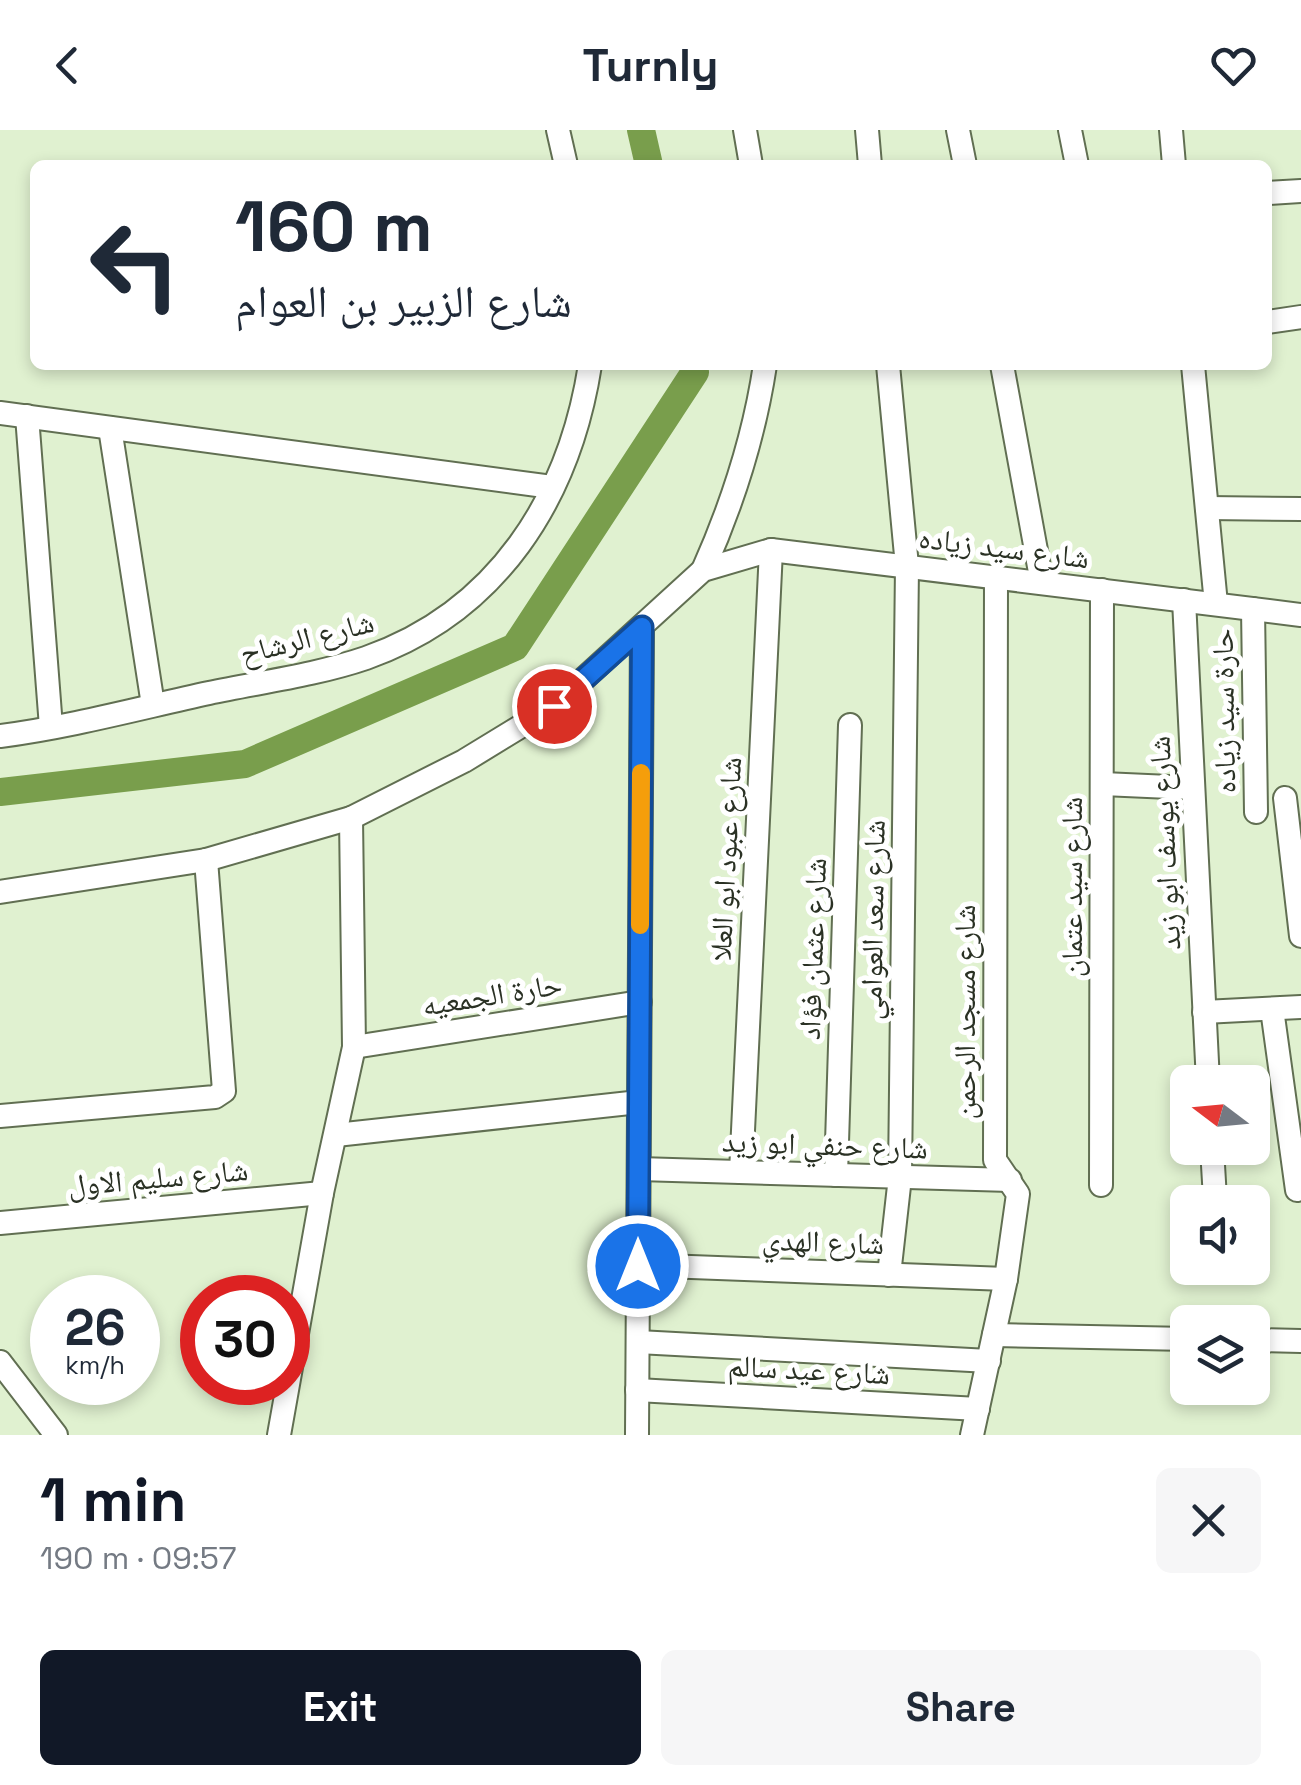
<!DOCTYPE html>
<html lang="en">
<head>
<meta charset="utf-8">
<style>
  :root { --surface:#fff; --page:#f6f6f7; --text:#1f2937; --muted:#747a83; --accent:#111827 }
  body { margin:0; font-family:"Space Grotesk","Noto Naskh Arabic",sans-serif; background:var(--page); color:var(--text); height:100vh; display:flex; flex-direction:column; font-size:38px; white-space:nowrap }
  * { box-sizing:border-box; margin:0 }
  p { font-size:32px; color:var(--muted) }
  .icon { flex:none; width:55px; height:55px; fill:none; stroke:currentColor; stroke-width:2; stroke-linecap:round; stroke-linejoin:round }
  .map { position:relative; height:1305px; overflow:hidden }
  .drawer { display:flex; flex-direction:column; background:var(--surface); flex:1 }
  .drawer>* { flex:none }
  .banner { position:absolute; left:30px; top:30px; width:1242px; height:210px; border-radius:15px; box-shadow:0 5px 15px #0003; background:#fff; color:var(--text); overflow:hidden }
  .needle { width:65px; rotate:286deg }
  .tools { position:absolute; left:1170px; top:935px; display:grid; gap:20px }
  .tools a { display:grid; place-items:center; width:100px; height:100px; border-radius:15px; background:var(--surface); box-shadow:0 5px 15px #0003; font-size:50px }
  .speed { position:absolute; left:30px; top:1145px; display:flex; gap:20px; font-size:50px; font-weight:700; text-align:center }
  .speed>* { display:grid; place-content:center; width:130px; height:130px; border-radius:50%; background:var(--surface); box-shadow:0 5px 15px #0003; line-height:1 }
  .speed small { font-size:25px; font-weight:400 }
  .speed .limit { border:15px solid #d22; background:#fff; color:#111 }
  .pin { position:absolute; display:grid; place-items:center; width:85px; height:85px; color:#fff; margin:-42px; border:5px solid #fff; border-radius:50%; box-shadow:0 2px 10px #0007 }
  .me { position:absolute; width:110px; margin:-55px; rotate:0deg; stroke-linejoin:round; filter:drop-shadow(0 0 8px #0008) }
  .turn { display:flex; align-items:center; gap:35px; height:210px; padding:0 40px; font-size:45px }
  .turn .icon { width:130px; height:130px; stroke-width:2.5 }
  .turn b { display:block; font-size:70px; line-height:85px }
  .round { display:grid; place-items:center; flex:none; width:105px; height:105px; border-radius:15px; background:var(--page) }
  .head { display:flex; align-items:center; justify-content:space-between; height:170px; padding:0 40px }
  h1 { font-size:60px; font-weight:700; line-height:75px; color:var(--accent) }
  .action { display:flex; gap:20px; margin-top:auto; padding:20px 40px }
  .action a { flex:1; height:115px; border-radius:15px; background:var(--accent); color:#fff; font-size:40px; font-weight:700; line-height:115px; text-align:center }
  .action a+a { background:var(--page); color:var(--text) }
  header { display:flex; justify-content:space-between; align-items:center; height:130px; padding:0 40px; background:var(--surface); font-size:45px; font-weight:700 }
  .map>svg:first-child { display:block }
</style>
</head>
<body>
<header><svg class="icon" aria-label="back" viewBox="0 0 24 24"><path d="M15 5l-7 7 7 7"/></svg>Turnly<svg class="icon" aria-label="heart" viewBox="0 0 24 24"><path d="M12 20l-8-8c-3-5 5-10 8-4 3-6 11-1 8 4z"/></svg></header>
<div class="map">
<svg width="1301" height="1305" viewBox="0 0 1301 1305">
  <rect width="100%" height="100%" fill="#e0f1d0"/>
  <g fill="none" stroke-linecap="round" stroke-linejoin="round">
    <g stroke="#799e4c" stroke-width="28">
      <path d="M641,0l8,35"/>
      <path d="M0,662l245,-28 270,-117 180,-275 -2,-7"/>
    </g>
    <defs>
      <g id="minor">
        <path d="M558,0l8,35"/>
        <path d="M745,0l6,35"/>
        <path d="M867,0l3,35"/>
        <path d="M958,0l7,35"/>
        <path d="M1070,0l7,35"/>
        <path d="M1171,0l3,35"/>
        <path d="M1268,63l33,-2"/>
        <path d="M1268,192l33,-5"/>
        <path d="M888,235l19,201 -7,611 -11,98"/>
        <path d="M1002,235l40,218"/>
        <path d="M1193,235l23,239"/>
        <path d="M0,283l552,74"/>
        <path d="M27,286l24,311"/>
        <path d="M110,298l43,277"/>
        <path d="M1207,378l94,1"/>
        <path d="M703,440c30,-67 51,-132 62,-205"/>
        <path d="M1184,470l24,482"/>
        <path d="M1253,479l3,203"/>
        <path d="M0,606c70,-9 140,-28 209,-43 52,-11 107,-18 157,-35 131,-46 203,-159 224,-293"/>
        <path d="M1103,654l89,4"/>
        <path d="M1285,668l16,138"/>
        <path d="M0,762l206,-32 145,-42 113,-57 90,-55 149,-136 68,-20 530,65"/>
        <path d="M1272,879l25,181"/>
        <path d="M1204,882l97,-5"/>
        <path d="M354,917l286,-45"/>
        <path d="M0,986l215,-19 9,-6 -18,-231"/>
        <path d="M336,1005l303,-33"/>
        <path d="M1212,1018l3,51"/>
        <path d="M639,1039l371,11"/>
        <path d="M741,1042l30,-622"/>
        <path d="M836,1045l14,-450"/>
        <path d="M1101,1055l1,-595"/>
        <path d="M0,1093l322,-30"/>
        <path d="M638,1135l368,14"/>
        <path d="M994,1205l194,4"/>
        <path d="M1252,1210l49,1"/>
        <path d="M638,1212l351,19"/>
        <path d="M0,1232l56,73"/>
        <path d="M637,1260l341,19"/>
        <path d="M279,1305l43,-242 32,-146 -3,-229"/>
        <path d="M637,1305l5,-808"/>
        <path d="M972,1305l34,-156 12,-85 -23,-34 1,-583"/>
      </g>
    </defs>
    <use href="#minor" stroke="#616f52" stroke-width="26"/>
    <use href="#minor" stroke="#fff" stroke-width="22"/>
  </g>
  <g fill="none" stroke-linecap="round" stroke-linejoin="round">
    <defs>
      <path id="route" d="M554,576l88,-79 -4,639"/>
    </defs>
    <use href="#route" stroke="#114b97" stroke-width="25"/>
    <use href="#route" stroke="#1a73e8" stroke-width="18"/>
    <path stroke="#f59e0b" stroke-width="18" d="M640,795l1,-152"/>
  </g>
  <g text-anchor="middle" stroke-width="10" stroke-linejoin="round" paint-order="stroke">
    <g font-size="30" fill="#2a3124" stroke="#fff">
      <text transform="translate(1004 418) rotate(7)" y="10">شارع سيد زياده</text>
      <text transform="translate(307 508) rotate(-14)" y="10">شارع الرشاح</text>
      <text transform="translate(1224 581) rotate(-91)" y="10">حارة سيد زياده</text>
      <text transform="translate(1165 713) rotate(-93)" y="10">شارع يوسف ابو زيد</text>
      <text transform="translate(726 729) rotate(-87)" y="10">شارع عبود ابو العلا</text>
      <text transform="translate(1072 757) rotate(-90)" y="10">شارع سيد عتمان</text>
      <text transform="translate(873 790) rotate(-89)" y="10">شارع سعد العوامي</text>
      <text transform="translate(813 819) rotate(-88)" y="10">شارع عثمان فؤاد</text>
      <text transform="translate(492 865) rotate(-9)" y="10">حارة الجمعيه</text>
      <text transform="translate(965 882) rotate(-90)" y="10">شارع مسجد الرحمن</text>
      <text transform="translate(825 1015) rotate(2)" y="10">شارع حنفي ابو زيد</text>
      <text transform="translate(158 1048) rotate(-5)" y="10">شارع سليم الاول</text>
      <text transform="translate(823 1112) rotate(2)" y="10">شارع الهدي</text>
      <text transform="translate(809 1240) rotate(3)" y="10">شارع عيد سالم</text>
    </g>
  </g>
</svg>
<div class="tools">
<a><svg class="needle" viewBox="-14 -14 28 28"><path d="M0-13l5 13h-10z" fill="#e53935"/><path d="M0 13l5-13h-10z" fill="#747a83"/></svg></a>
<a><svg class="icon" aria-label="sound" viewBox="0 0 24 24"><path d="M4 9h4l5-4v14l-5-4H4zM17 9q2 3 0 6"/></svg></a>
<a><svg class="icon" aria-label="layers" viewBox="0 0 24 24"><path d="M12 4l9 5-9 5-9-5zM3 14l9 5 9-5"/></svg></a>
</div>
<div class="speed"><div>26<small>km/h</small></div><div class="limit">30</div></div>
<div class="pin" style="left:554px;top:576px;background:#d93025"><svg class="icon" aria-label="arrive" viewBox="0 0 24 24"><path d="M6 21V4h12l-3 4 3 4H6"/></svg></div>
<svg class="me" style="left:638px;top:1136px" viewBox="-20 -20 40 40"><circle r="17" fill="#1a73e8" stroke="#fff" stroke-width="3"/><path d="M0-11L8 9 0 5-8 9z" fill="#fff"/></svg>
<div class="banner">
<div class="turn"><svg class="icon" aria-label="left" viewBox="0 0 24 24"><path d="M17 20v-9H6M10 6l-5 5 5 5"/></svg><div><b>160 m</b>شارع الزبير بن العوام</div></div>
</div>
</div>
<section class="drawer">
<div class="head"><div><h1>1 min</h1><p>190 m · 09:57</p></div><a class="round"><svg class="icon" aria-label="close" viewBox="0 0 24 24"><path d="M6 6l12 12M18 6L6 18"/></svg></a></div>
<div class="action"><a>Exit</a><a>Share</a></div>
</section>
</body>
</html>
